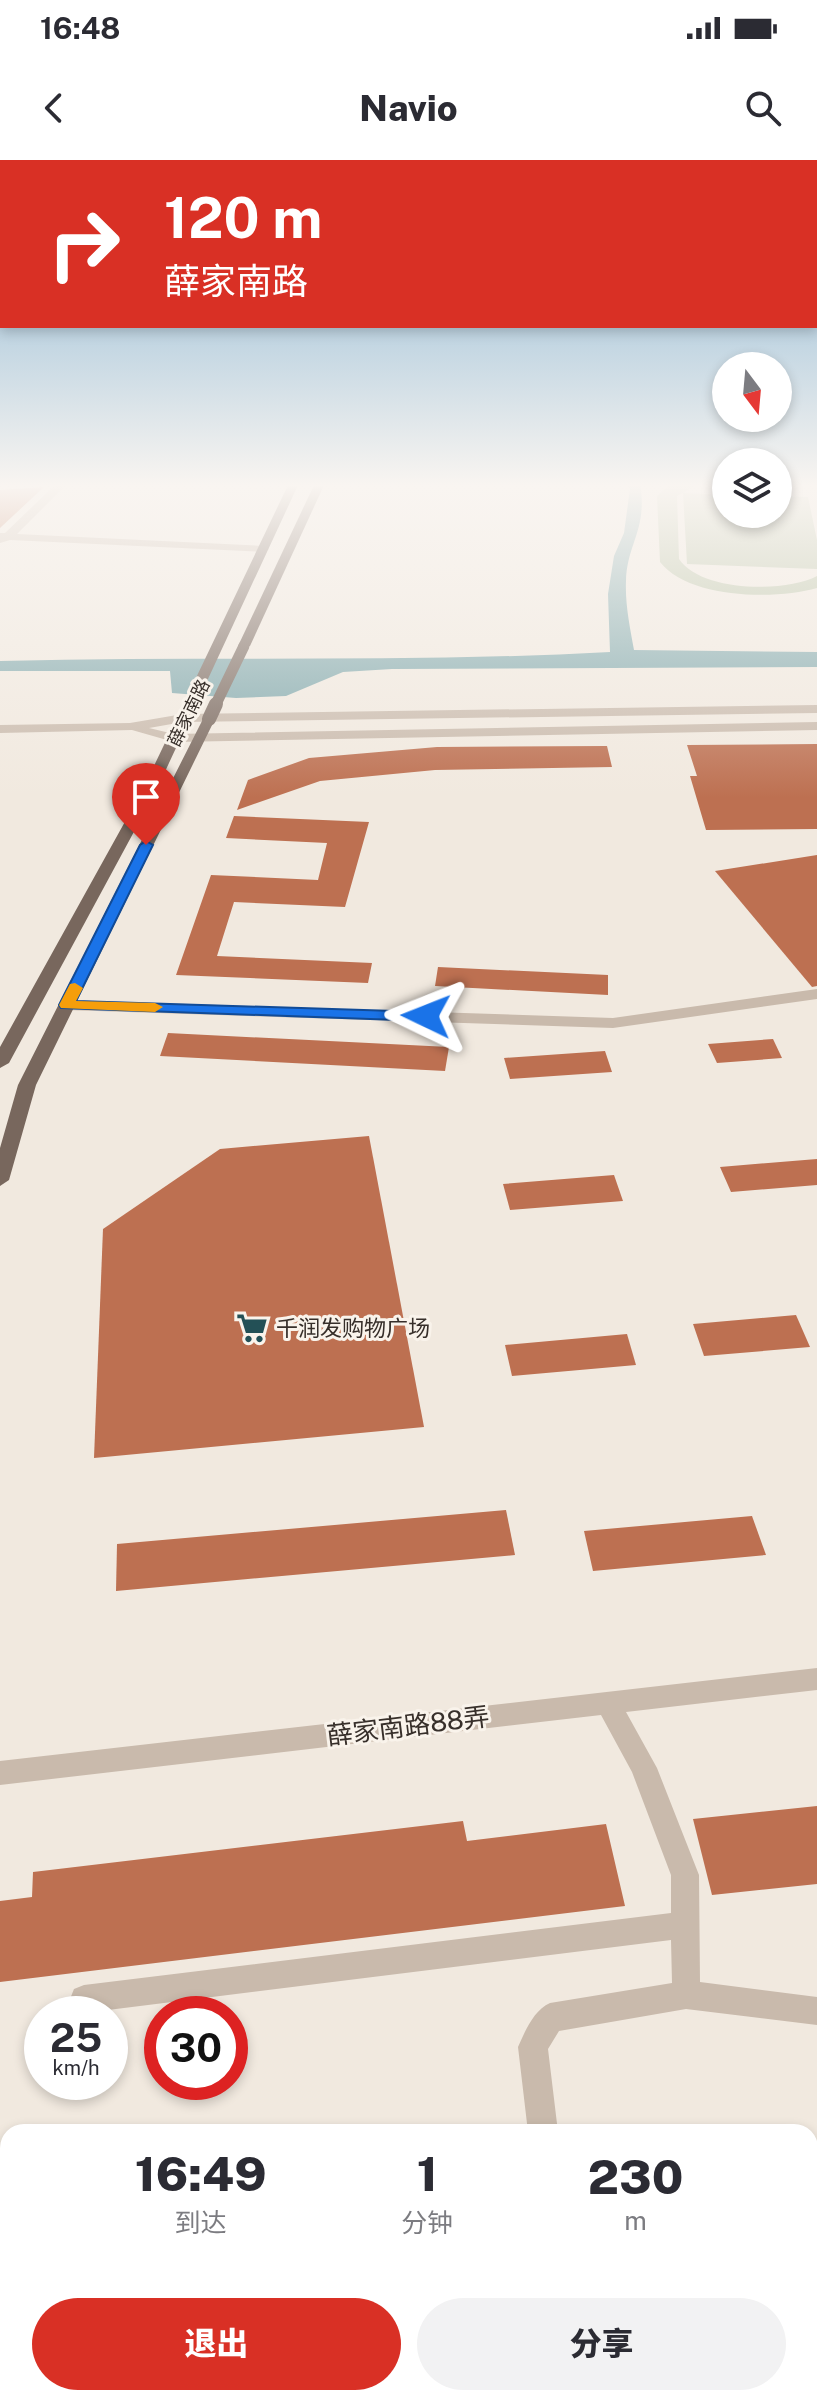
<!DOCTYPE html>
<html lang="zh">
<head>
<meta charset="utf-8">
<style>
  :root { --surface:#fff; --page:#f2f2f3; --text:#2b2b33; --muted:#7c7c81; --accent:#d93025 }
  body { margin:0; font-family:"Public Sans","Noto Sans SC",sans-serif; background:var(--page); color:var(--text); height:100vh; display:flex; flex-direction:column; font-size:30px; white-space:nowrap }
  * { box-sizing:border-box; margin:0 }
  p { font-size:26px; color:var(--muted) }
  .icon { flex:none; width:44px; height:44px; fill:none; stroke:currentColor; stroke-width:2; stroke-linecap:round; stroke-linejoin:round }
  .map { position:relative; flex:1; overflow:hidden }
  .details { position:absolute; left:0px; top:1964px; width:818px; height:282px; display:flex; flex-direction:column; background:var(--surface); border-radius:24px 24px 0 0; box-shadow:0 4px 12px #0003 }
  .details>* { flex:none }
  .hud { position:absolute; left:0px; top:0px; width:818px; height:168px; box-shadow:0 4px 12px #0003; background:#d93025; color:#fff; overflow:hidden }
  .needle { width:52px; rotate:164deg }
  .fabs { position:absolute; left:712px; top:192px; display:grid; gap:16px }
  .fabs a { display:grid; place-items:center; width:80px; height:80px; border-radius:50%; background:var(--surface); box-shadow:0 4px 12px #0003; font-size:40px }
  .speed { position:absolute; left:24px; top:1836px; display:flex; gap:16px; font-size:40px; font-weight:700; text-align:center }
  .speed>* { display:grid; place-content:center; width:104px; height:104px; border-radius:50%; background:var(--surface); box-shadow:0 4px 12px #0003; line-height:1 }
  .speed small { font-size:20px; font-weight:400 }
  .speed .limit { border:12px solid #d22; background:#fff; color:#111 }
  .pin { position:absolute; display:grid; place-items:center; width:68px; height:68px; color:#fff; margin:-82px -34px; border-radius:50% 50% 50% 0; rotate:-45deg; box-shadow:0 0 8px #0007 }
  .pin .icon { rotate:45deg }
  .me { position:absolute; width:88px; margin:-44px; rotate:272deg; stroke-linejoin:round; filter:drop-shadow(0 0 6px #0008) }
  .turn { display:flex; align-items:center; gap:28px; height:168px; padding:0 32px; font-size:36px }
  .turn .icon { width:104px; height:104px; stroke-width:2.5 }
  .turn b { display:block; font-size:56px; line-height:68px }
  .eta { display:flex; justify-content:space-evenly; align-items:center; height:136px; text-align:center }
  .eta b { font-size:48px; font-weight:800; line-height:56px }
  .cta { display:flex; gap:16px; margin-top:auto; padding:16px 32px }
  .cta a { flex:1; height:92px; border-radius:48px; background:var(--accent); color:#fff; font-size:32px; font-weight:800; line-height:92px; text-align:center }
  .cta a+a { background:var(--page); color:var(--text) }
  .status { display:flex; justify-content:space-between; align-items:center; height:56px; padding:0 40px; background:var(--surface); direction:ltr }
  .status svg { height:22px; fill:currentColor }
  header { display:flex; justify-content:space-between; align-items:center; height:104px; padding:0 32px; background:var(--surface); font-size:36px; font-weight:800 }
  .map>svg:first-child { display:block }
</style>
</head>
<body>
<div class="status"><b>16:48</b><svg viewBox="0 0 49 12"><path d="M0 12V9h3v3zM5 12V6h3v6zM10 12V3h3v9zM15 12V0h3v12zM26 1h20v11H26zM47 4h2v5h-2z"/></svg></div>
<header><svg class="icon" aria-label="back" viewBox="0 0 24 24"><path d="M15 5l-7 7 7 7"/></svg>Navio<svg class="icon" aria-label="search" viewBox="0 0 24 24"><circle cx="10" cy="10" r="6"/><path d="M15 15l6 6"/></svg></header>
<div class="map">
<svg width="817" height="2245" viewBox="0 0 817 2245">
  <rect width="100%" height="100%" fill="#f1e9df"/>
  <g fill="#b3bfa0">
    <path d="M671,323h30l-24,13 2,63c22,33 106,34 138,17v12c-42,12 -128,11 -157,-26l-3,-66z"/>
    <path d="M683,333l43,2v19h52v-18l30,1 9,43v29l-130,-5z"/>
  </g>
  <path fill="#80a8ac" d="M628,323h12c8,46 -13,60 -14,98 -1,23 4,47 8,69l183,2v15l-425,2 -49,3 -57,24 -50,2 -64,-5 -2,-22h-170v-10c203,-5 407,2 610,-9l-2,-58 6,-38 10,-23 6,-44z"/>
  <g fill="#bd7051">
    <path d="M44,327l-44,41v-38z"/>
    <path d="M817,584v85l-111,1 -16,-54h7l-10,-31z"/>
    <path d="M607,586l5,21 -177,3 -115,11 -83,29 11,-30 61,-22 128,-11z"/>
    <path d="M234,656l135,6 -24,85 -111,-5 -17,54 155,7 -4,20 -192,-8 35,-100 107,5 9,-37 -101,-5z"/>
    <path d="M817,695v131l-5,1 -97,-116z"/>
    <path d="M438,807l170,8v20l-173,-9z"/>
    <path d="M168,873l281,14 -4,24 -285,-15z"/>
    <path d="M773,879l9,19 -65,5 -9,-19z"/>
    <path d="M605,891l7,21 -102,7 -6,-21z"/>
    <path d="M369,976l55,291 -330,31 9,-229 117,-80z"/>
    <path d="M817,999v26l-86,7 -11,-25z"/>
    <path d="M614,1015l9,26 -113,9 -7,-26z"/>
    <path d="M796,1155l14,32 -106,9 -11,-32z"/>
    <path d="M627,1174l9,31 -124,11 -7,-31z"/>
    <path d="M506,1350l9,45 -399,36 1,-47z"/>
    <path d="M752,1356l14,39 -173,16 -9,-40z"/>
    <path d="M817,1646v78l-105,11 -19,-76z"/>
    <path d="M463,1661l4,20 139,-17 19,82 -625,76v-81l32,-4 1,-25z"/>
  </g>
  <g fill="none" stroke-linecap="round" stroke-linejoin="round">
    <g fill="#c9baac" fill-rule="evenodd">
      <path d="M57,323h11l-51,51 247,12 5,3 -5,3 -254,-12 -10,3v-10h5z"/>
      <path d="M817,545v8l-634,9 -34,6 25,6 643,-12v8l-643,12 -42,-12 -132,3v-8l130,-2 53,-9z"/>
      <path d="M817,829v10l-204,29 -546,-18 -8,-5 8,-5 546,18z"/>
      <path d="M817,1508v22l-191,22 31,56 42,107 1,107 117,15v28l-131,-16 -127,22 -11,18 10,83h-30l-10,-85c7,-16 16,-37 32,-44l122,-20 -1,-43 -587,73 -10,-4 -4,-10 4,-10 10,-4 587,-72v-38l-39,-103 -31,-57 -601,70v-24z"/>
      <path d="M677,2238h34l3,7h-34z"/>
    </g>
    <g fill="#78675d" fill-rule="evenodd">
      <path d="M289,323h10l-143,308 -147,272 -9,5v-21l142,-256z"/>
      <path d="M315,323h10l-75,163 -10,3 -2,-3z"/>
      <path d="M209,555l6,4 -179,366 -27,95 -9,6v-38l18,-63 185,-366z"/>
    </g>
    <path stroke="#78675d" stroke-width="11" d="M215,546l29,-60"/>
    <path stroke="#78675d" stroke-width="14" d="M209,559l7,-15"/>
  </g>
  <linearGradient id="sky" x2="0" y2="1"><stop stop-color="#7eafd0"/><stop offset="0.51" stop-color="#f9f5f1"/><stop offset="1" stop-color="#f9f5f1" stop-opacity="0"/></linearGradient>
  <rect width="817" height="638" fill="url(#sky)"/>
  <path fill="#1a73e8" stroke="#114b97" stroke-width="2" d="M146,681l7,4 -77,156 350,11 8,4 -8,5 -365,-13 -2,-3 81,-160z"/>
  <path fill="#f59e0b" d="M75,823l8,5 -7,13 79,2 8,4 -8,5 -94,-4 -2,-3 11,-21z"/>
  <defs>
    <symbol id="supermarket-bare" viewBox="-9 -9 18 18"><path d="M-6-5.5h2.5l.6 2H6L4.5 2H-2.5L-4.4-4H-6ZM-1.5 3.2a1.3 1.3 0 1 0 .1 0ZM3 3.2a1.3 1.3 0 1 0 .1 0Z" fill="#235056" stroke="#f9f3eb" stroke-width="2.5" paint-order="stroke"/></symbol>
  </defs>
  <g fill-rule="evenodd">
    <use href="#supermarket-bare" x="230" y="1146" width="44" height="44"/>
  </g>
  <g text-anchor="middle" stroke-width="6" stroke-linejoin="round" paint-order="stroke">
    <g font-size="18" fill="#372f2a" stroke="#f9f3eb">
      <text transform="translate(189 553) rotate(-64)" y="6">薛家南路</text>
    </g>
    <g font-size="22" fill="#372f2a" stroke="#f9f3eb" text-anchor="start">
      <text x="276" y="1176">千润发购物广场</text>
    </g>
    <g font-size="26" fill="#372f2a" stroke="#f9f3eb">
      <text transform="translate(408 1566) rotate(-7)" y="9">薛家南路88弄</text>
    </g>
  </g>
</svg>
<div class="fabs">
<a><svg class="needle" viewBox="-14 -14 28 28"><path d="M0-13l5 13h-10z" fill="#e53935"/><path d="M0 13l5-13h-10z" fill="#7c7c81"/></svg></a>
<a><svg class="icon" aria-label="layers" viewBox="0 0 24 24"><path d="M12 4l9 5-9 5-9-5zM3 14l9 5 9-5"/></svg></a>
</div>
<div class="speed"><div>25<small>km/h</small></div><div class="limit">30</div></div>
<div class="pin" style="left:146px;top:685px;background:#d93025"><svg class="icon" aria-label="arrive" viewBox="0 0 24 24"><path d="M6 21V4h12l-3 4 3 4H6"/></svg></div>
<svg class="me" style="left:426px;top:856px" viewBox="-20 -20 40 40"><path d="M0-17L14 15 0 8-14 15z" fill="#1a73e8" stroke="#fff" stroke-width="4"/></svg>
<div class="hud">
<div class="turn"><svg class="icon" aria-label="right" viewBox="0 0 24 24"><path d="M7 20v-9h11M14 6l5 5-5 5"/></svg><div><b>120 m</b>薛家南路</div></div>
</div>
<section class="details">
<div class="eta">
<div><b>16:49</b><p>到达</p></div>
<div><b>1</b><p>分钟</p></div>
<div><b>230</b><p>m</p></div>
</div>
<div class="cta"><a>退出</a><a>分享</a></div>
</section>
</div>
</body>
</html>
